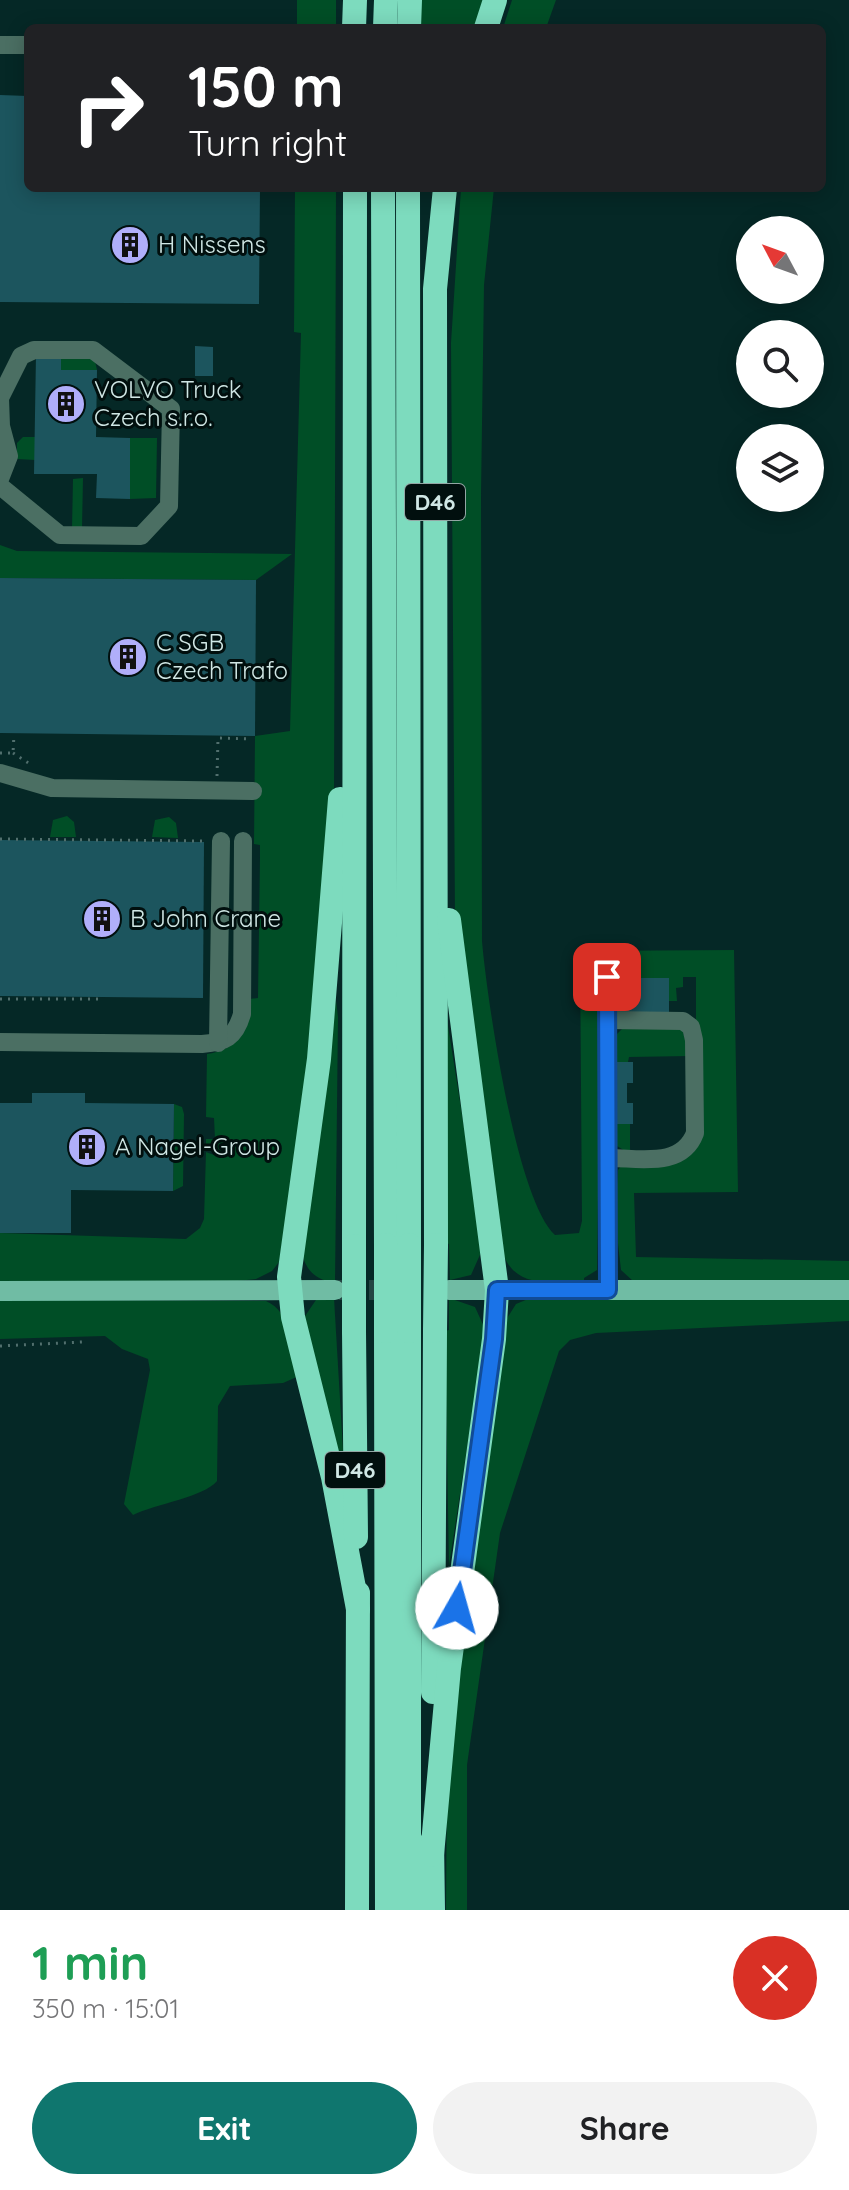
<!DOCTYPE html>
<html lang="en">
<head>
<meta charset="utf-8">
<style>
  :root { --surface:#fff; --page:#f2f2f2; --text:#202124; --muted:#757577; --accent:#0f766e }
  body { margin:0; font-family:Quicksand,sans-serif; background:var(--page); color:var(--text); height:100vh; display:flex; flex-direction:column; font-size:30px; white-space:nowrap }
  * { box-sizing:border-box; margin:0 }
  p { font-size:26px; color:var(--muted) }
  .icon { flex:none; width:44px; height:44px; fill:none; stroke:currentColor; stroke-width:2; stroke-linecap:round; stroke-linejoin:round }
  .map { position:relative; height:1910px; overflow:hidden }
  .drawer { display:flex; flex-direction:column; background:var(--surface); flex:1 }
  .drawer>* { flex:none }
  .hud { position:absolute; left:24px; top:24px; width:802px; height:168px; border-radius:12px; box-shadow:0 4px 20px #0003; background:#202124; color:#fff; overflow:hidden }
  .needle { width:52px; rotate:311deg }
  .buttons { position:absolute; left:736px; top:216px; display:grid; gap:16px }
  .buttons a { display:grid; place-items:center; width:88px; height:88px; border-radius:50%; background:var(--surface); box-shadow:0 4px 20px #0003; font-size:40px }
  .pin { position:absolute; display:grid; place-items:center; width:68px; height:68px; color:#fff; margin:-34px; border-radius:16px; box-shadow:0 4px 12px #0006 }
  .me { position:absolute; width:88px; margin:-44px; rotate:7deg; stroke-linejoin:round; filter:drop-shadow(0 0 6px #0008) }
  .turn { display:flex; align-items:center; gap:28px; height:168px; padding:0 32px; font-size:36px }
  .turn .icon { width:104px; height:104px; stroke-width:2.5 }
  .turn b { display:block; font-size:56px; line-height:68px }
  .round { display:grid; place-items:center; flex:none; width:84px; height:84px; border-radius:42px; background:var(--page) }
  .head { display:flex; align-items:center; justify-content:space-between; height:136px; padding:0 32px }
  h1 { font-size:48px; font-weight:800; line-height:60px; color:#1e9e55 }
  .primary-button { display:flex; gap:16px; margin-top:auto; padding:16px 32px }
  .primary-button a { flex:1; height:92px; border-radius:48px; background:var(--accent); color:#fff; font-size:32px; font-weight:800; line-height:92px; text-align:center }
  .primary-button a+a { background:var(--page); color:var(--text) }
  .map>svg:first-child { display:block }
</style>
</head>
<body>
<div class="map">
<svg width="849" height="1910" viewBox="0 0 849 1910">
  <rect width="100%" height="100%" fill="#052826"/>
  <g fill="#004e26">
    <rect x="297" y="0" width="39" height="28"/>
    <path d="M421,0h62l-9,28h-54z"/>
    <path d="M512,0h44l-10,28h-43z"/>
    <path d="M295,188h41l-2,609 -24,265 -31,200 -7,9 -16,8 -37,4 -219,-2v-48l186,6 14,-11 4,-9 2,-67 8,3v-4l-8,-1v-11h9l-1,-21 -8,-1 1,-63c34,-5 38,-24 41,-55l10,-1 2,-141v-12l-6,-1 1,-108 35,-5 11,-398 -7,-1z"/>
    <path d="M461,188h33l-10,97 -3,209 1,447c5,58 34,258 73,294l24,-2 3,-12 -2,-270 154,-1 4,242 -104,1 2,64 213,4v21l-216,-1 -12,-11 -6,-53 3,-47 3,-4 64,-11 11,-124v-54h-13v10l-7,1 1,13h-8v-23h-68l-4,292 -13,8v4c-30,0 -67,7 -80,-26l-49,-337 -4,-576z"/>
    <path d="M61,354h24l10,7 2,9h-36z"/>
    <path d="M23,437h12v23l-18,-1v-16z"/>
    <path d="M130,438h27l-1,60 -26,1z"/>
    <path d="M83,478l-1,50 -10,1 1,-50z"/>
    <path d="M0,545l17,6 275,3 -36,26 -256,-2z"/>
    <path d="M67,816l7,6 2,15h-26l3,-17z"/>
    <path d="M169,817l7,6 2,15 -26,-1 3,-17z"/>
    <path d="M336,1000l2,17 -3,266c-18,-3 -29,-11 -33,-30z"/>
    <path d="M446,1013l37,235 -12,27 -21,5 -1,-36 -3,-1z"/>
    <path d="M624,1027l58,2 8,27 -61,1 -1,5h-12v-27z"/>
    <path d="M174,1104l8,3 2,7 -1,72 -10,5z"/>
    <path d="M630,1123v31l-13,-8 -1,-22z"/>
    <path d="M533,1297h316v24l-253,12 -26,7 -11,11 -59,182 -33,232v145h-21l1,-138 59,-452 10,-16z"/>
    <path d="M334,1298l10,169 -8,-4 -33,-144 13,-19z"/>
    <path d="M449,1298l26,9 10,22 -36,237 -4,-235 4,-1z"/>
    <path d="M0,1300l266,1c26,11 27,50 33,75l-16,7 -53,3 -12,20 -1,75c-13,16 -62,23 -84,34l-9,-11 26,-134 -2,-11 -26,-10 -17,-13 -105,3z"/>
  </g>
  <g fill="#1c555e">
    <path d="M0,95l28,1v92h232l-1,116 -259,-2z"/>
    <path d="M195,346l18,1v29h-18z"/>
    <path d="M36,354l25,1v15h36l-1,67 34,1v61l-34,-1 1,-24h-63z"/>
    <path d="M0,578l256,2 -1,156 -255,-3z"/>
    <path d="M0,840l204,2 -1,156 -203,-2z"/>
    <rect x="616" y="978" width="53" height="34"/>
    <path d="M616,1062h17v21h-6v20h6v21h-17z"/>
    <path d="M32,1093h53v10l89,1 -1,87 -102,-1v43h-71v-130h32z"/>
  </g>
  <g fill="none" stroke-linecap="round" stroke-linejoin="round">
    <path stroke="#234543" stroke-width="20" stroke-dasharray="20 10" stroke-linecap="butt" d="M339,1290h110"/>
    <g stroke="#516f6d" stroke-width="3" stroke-dasharray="2 6" stroke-linecap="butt">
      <path d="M0,753h13l1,-19"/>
      <path d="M13,753l17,11"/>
      <path d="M217,776l1,-38 32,1"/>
      <path d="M0,839l204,2"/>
      <path d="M0,999h100"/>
      <path d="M0,1346l82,-4"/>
    </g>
    <g stroke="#4b6f63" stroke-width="18">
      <path d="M0,45h28"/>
      <path d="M0,479l9,-23 -8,-30 -1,-28 21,-42 13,-6h59l78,59 -2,97 -28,30 -81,-1 -60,-49"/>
      <path d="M0,773l52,15 201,3"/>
      <path d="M607,977l1,313"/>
      <path d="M608,1020l75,1 8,6 3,13 1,93c-13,35 -55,25 -85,25"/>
      <path d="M0,1042l202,2c23,-2 33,-6 40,-30l1,-173"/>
      <path d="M218,1043l3,-202"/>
    </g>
    <g stroke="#70bca4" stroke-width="20">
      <path d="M449,1290h400"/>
      <path d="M0,1291l335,-1"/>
    </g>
    <g stroke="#7ddbbe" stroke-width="24">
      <path d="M354,28l1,-28"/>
      <path d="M385,28l1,-28"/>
      <path d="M409,28l1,-28"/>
      <path d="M486,28l9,-28"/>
      <path d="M383,188l3,1057"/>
      <path d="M408,188l1,1057"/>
      <path d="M340,799l-21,260 -30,218 4,40 40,160 25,132"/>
      <path d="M436,1245l-1,-956 10,-101"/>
      <path d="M354,1246l1,-1058"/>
      <path d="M354,1331l2,206"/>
      <path d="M386,1331l1,579"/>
      <path d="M433,1692l2,-361"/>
      <path d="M432,1841l1,69"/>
      <path d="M432,1855l17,-187 45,-329 3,-49 -48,-370"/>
      <path d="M357,1910l1,-317"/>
      <path d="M409,1910v-579"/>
    </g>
    <g stroke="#7ddbbe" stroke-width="24">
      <path d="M386,1245v86"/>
      <path d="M409,1245v86"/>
      <path d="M354,1331v-85"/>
      <path d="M435,1331l1,-86"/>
    </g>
  </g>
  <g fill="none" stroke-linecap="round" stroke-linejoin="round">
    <defs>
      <path id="route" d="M457,1608l37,-269 3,-49h111l-1,-313"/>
    </defs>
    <use href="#route" stroke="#114b97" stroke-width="20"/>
    <use href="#route" stroke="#1a73e8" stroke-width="14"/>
  </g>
  <defs>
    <symbol id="building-disc" viewBox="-11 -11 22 22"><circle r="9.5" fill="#b0aefa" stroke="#010f0e"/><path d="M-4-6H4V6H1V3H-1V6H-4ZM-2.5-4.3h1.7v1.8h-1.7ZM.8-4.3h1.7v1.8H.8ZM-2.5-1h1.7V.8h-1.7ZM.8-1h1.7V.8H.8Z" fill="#111"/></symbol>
  </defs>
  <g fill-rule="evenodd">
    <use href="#building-disc" x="108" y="223" width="44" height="44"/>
    <use href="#building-disc" x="44" y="382" width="44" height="44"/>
    <use href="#building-disc" x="106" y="635" width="44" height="44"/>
    <use href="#building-disc" x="80" y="897" width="44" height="44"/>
    <use href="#building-disc" x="65" y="1125" width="44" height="44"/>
  </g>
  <g text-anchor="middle" stroke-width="6" stroke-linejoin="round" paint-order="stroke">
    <g fill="#010f0e" stroke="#92a6a4" stroke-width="2">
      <rect x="405" y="484" width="60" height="36" rx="6"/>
      <rect x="325" y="1452" width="60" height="36" rx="6"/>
    </g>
    <g font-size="22" font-weight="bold" fill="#d0e7e5">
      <text x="435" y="510">D46</text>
      <text x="355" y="1478">D46</text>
    </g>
    <g font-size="24" fill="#d0e7e5" stroke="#010f0e" text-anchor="start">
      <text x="158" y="253">H Nissens</text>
      <text x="94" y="398">VOLVO Truck<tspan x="94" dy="28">Czech s.r.o.</tspan></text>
      <text x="156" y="651">C SGB<tspan x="156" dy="28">Czech Trafo</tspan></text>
      <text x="130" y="927">B John Crane</text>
      <text x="115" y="1155">A Nagel-Group</text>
    </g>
  </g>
</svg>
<div class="buttons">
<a><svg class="needle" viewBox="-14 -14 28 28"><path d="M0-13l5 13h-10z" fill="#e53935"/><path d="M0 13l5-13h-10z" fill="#757577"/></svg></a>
<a><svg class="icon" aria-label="search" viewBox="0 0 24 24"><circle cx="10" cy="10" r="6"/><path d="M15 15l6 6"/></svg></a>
<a><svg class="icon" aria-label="layers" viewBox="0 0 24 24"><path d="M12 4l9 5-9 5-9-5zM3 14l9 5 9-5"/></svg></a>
</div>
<div class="pin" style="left:607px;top:977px;background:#d93025"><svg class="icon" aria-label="arrive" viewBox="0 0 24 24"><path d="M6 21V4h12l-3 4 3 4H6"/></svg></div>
<svg class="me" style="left:457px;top:1608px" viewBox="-20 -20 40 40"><circle r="19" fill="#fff"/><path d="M0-13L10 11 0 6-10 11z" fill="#1a73e8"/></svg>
<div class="hud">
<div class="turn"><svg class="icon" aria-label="right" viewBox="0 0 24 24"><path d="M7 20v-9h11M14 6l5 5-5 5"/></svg><div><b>150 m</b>Turn right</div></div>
</div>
</div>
<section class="drawer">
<div class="head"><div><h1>1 min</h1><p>350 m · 15:01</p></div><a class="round" style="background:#d93025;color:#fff"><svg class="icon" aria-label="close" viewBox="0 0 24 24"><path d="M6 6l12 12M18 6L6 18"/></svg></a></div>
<div class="primary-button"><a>Exit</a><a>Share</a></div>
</section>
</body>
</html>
